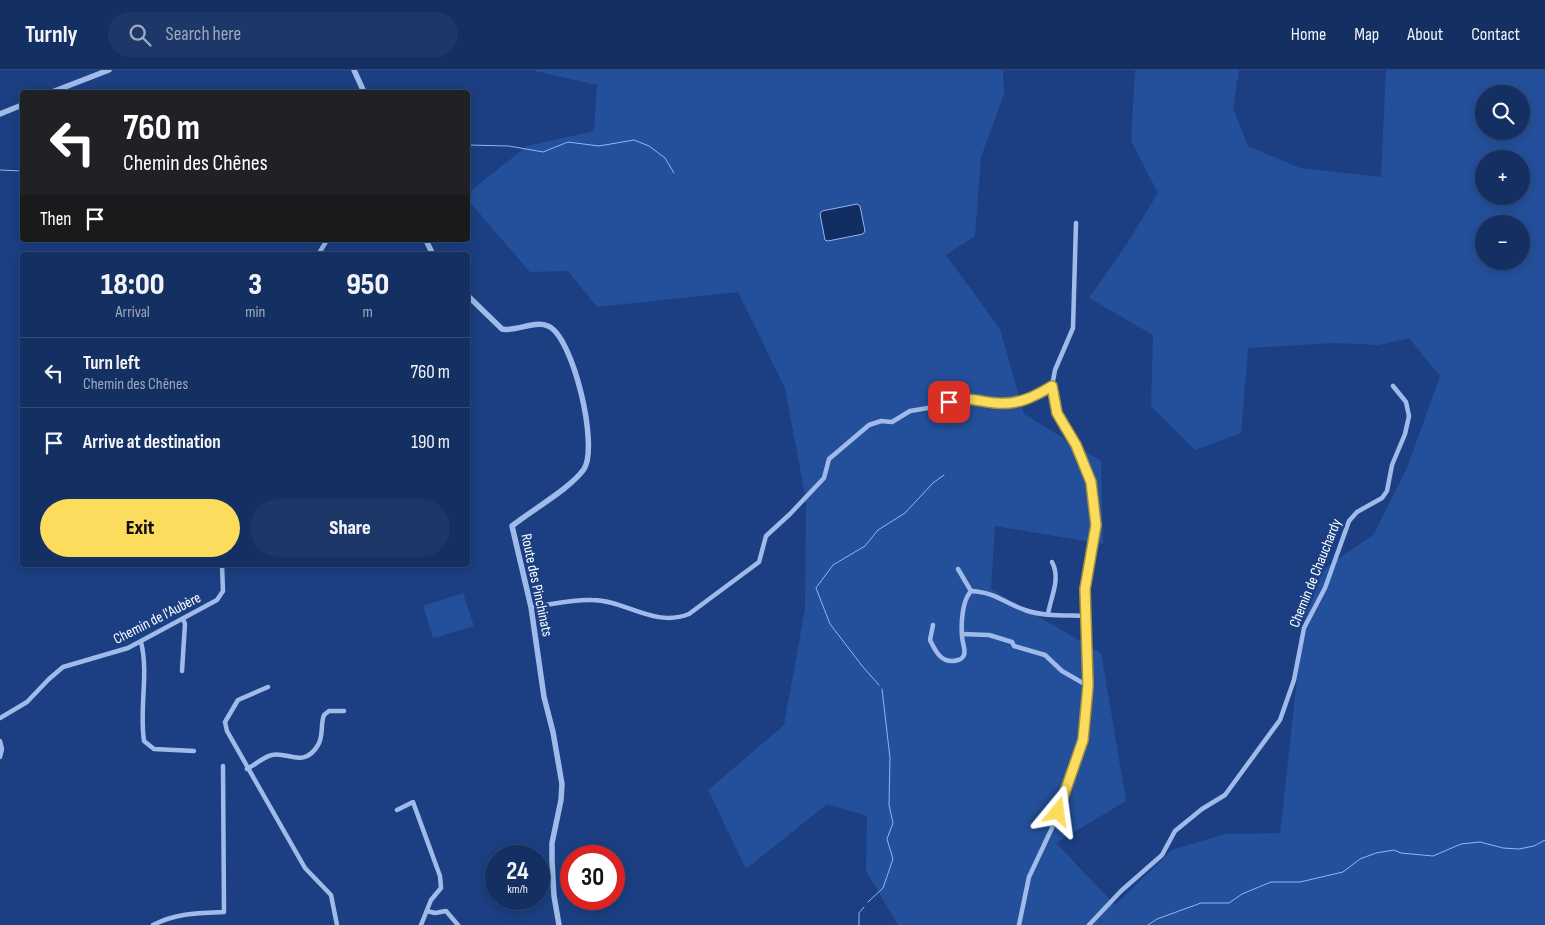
<!DOCTYPE html>
<html lang="en">
<head>
<meta charset="utf-8">
<style>
  :root { --surface:#142f62; --page:#1d3768; --text:#f1f3f6; --muted:#9da9be; --line:#334a77; --accent:#fbdc5d }
  body { margin:0; font-family:"Sofia Sans Condensed",sans-serif; background:var(--page); color:var(--text); height:100vh; display:flex; flex-direction:column; font-size:19px; white-space:nowrap }
  * { box-sizing:border-box; margin:0 }
  p { font-size:16px; color:var(--muted) }
  .icon { flex:none; width:28px; height:28px; fill:none; stroke:currentColor; stroke-width:2; stroke-linecap:round; stroke-linejoin:round }
  .map { position:relative; flex:1; overflow:hidden }
  .details { position:absolute; left:20px; top:182px; width:450px; height:315px; display:flex; flex-direction:column; background:var(--surface); border-radius:5px; box-shadow:0 2px 12px #0003,0 0 0 1px var(--line) }
  .details>* { flex:none }
  .hud { position:absolute; left:20px; top:20px; width:450px; height:152px; border-radius:5px; box-shadow:0 2px 12px #0003,0 0 0 1px var(--line); background:#202124; color:#fff; overflow:hidden }
  .fabs { position:absolute; left:1475px; top:15px; display:grid; gap:10px }
  .fabs a { display:grid; place-items:center; width:55px; height:55px; border-radius:50%; background:var(--surface); box-shadow:0 2px 12px #0003,0 0 0 1px var(--line); font-size:25px }
  .speed { position:absolute; left:485px; top:775px; display:flex; gap:10px; font-size:25px; font-weight:700; text-align:center }
  .speed>* { display:grid; place-content:center; width:65px; height:65px; border-radius:50%; background:var(--surface); box-shadow:0 2px 12px #0003,0 0 0 1px var(--line); line-height:1 }
  .speed small { font-size:12px; font-weight:400 }
  .speed .limit { border:8px solid #d22; background:#fff; color:#111 }
  .pin { position:absolute; display:grid; place-items:center; width:42px; height:42px; color:#fff; margin:-21px; border-radius:10px; box-shadow:0 2px 8px #0006 }
  .me { position:absolute; width:55px; margin:-28px; rotate:16deg; stroke-linejoin:round; filter:drop-shadow(0 0 4px #0008) }
  .turn { display:flex; align-items:center; gap:18px; height:105px; padding:0 20px; font-size:22px }
  .turn .icon { width:65px; height:65px; stroke-width:2.5 }
  .turn b { display:block; font-size:35px; line-height:42px }
  .then { display:flex; align-items:center; height:48px; padding:0 20px; background:#0003; gap:10px; font-size:19px }
  .eta { display:flex; justify-content:space-evenly; align-items:center; height:85px; text-align:center }
  .eta b { font-size:30px; font-weight:800; line-height:35px }
  .button { display:flex; gap:10px; margin-top:auto; padding:10px 20px }
  .button a { flex:1; height:58px; border-radius:30px; background:var(--accent); color:#111; font-size:20px; font-weight:800; line-height:58px; text-align:center }
  .button a+a { background:var(--page); color:var(--text) }
  ul { padding:0; list-style:none }
  li { display:flex; align-items:center; gap:15px; height:70px; padding:0 20px; border-top:1px solid var(--line) }
  li div { flex:1 }
  li b { display:block; font-size:19px }
  li em { font-style:normal }
  header { display:flex; align-items:center; gap:30px; box-sizing:border-box; height:70px; padding:0 25px; background:var(--surface); border-bottom:1px solid var(--line) }
  header strong { font-size:24px }
  nav { display:flex; gap:28px; margin-inline-start:auto; font-size:18px }
  .search { width:350px; height:45px; background:var(--page); display:flex; align-items:center; gap:12px; box-sizing:border-box; padding:0 18px; border-radius:28px; color:var(--muted); font-size:19px }
  .map>svg:first-child { display:block }
</style>
</head>
<body>
<header>
<strong>Turnly</strong>
<div class="search"><svg class="icon" aria-label="search" viewBox="0 0 24 24"><circle cx="10" cy="10" r="6"/><path d="M15 15l6 6"/></svg>Search here</div>
<nav><a>Home</a><a>Map</a><a>About</a><a>Contact</a></nav>
</header>
<div class="map">
<svg width="1545" height="855" viewBox="0 0 1545 855">
  <rect width="100%" height="100%" fill="#1b3f82"/>
  <g fill="#24509b" fill-rule="evenodd">
    <path d="M531,0h472l1,24 -23,63 -6,79 -29,19 54,74 24,85 77,47 2,83 -108,-18 -4,63 110,64 25,148 -70,42 59,62 57,-55 53,-16 55,-1 28,-253 65,-45 34,-67 33,-92 -31,-38 -30,7 -45,-2 -86,5 -7,85 -46,17 -44,-44 2,-71 -64,-37 39,-56 30,-49 -27,-52 4,-71h104l-6,38 15,38 52,22 81,9 5,-107h159v855h-647l-32,-54 1,-55 -40,-12 -81,65 -38,-79 76,-65 21,-116 1,-109 -21,-112 -47,-96 -141,15 -29,-36 -38,1 -62,-72v-7l59,-47 67,-15 3,-46zM1484,24h37v37h-37zM1484,89h37v37h-37zM1484,154h37v37h-37z"/>
    <path d="M463,523l11,33 -41,12 -10,-32z"/>
  </g>
  <path fill="#122d61" stroke="#93b5ec" d="M857,134l3,2 5,25 -2,3 -35,7 -3,-1 -5,-26 2,-3z"/>
  <g fill="none" stroke-linecap="round" stroke-linejoin="round">
    <g stroke="#93b5ec" stroke-width="1">
      <path d="M468,75l41,1 34,6 25,-10 31,4 35,-6 15,6 16,12 9,15"/>
      <path d="M0,100l22,1"/>
      <path d="M196,170h70"/>
      <path d="M879,615l-16,-18 -33,-43 -14,-36 17,-23 32,-19 13,-16 27,-17 28,-30 11,-8"/>
      <path d="M868,832l15,-14 10,-29 -6,-20 6,-16 -4,-18 1,-47 -8,-69"/>
      <path d="M859,855v-12l5,-6"/>
      <path d="M1148,855l9,-6 44,-16h28l13,-9 29,-12h29l43,-10 17,-13 16,-6 18,-3 7,3 32,3 28,-12 19,-2 23,6 16,1 15,-3 11,-6"/>
    </g>
    <g stroke="#a0bbea" stroke-width="4.5">
      <path d="M318,185l9,-15"/>
      <path d="M958,499l13,22"/>
      <path d="M531,537c19,-2 41,-8 61,-7 33,0 62,28 97,14l70,-52 7,-26 24,-22 34,-36 5,-19 40,-34 12,-4 11,1 18,-11 30,-5 17,-8 40,5 23,-1 14,-5 18,-11"/>
      <path d="M1048,544c3,-18 13,-35 4,-52"/>
      <path d="M933,555l-3,15c6,12 12,25 28,20 3,-1 4,-1 6,-5 2,-5 -2,-13 -2,-19 -1,-13 0,-35 9,-45 27,2 31,11 54,19 19,7 42,5 62,6"/>
      <path d="M962,564l27,1 23,7 2,4 31,9 17,16 26,15"/>
      <path d="M141,572c8,32 -2,66 3,99l10,8 40,2"/>
      <path d="M182,601l3,-47 -2,-5"/>
      <path d="M268,617l-30,13 -13,22 2,9 78,137 26,27 6,30"/>
      <path d="M0,648l27,-16 22,-23 14,-12 65,-19 89,-48 6,-9 -1,-26"/>
      <path d="M0,671l2,8 -2,8"/>
      <path d="M247,699c8,-4 16,-12 25,-14 15,-4 32,14 46,-10 6,-10 2,-20 6,-30l5,-4h15"/>
      <path d="M397,740l16,-8 27,74 1,12 -10,12 -10,25"/>
      <path d="M427,841l8,2 11,-2 12,14"/>
      <path d="M153,855c23,-12 45,-12 71,-13l-1,-146"/>
      <path d="M1019,855l10,-48 23,-49 12,-39 19,-49 5,-41 -3,-110 2,-19 8,-33v-28l-4,-27 -15,-37 -19,-32 -5,-27 3,-16 18,-42 3,-105"/>
      <path d="M1089,855l32,-34 41,-36 13,-24 27,-22 23,-14 55,-75 14,-40 10,-52 21,-40 24,-67 8,-9 25,-14 5,-7 5,-26 13,-31 4,-18 -3,-14 -13,-16"/>
    </g>
    <g stroke="#a0bbea" stroke-width="5.5">
      <path d="M354,0l10,22"/>
      <path d="M52,22l57,-22"/>
      <path d="M0,44l22,-9"/>
      <path d="M426,170l7,15"/>
      <path d="M468,226l34,33c14,3 32,-9 46,-3 25,10 51,120 36,143 -13,19 -52,41 -72,57l19,81 13,90 9,35 9,52 -1,16 -9,43v18l2,35 5,29"/>
    </g>
  </g>
  <g fill="none" stroke-linecap="round" stroke-linejoin="round">
    <defs>
      <path id="route" d="M949,332c14,-7 32,0 47,1 22,2 38,-6 56,-17l5,27 19,32 15,37 5,43 -11,64 3,97 -5,54 -25,72"/>
    </defs>
    <use href="#route" stroke="#a38f3c" stroke-width="12"/>
    <use href="#route" stroke="#fbdc5d" stroke-width="9"/>
  </g>
  <g text-anchor="middle" stroke-width="5" stroke-linejoin="round" paint-order="stroke">
    <g font-size="15" fill="#fff" stroke="#1b3f82">
      <text transform="translate(1315 503) rotate(-68)" y="5">Chemin de Chauchardy</text>
      <text transform="translate(537 515) rotate(78)" y="5">Route des Pinchinats</text>
      <text transform="translate(157 548) rotate(-27)" y="5">Chemin de l'Aubère</text>
    </g>
  </g>
</svg>
<div class="fabs">
<a><svg class="icon" aria-label="search" viewBox="0 0 24 24"><circle cx="10" cy="10" r="6"/><path d="M15 15l6 6"/></svg></a>
<a>+</a>
<a>−</a>
</div>
<div class="speed"><div>24<small>km/h</small></div><div class="limit">30</div></div>
<div class="pin" style="left:949px;top:332px;background:#d93025"><svg class="icon" aria-label="arrive" viewBox="0 0 24 24"><path d="M6 21V4h12l-3 4 3 4H6"/></svg></div>
<svg class="me" style="left:1058px;top:742px" viewBox="-20 -20 40 40"><path d="M0-17L14 15 0 8-14 15z" fill="#fbdc5d" stroke="#fff" stroke-width="4"/></svg>
<div class="hud">
<div class="turn"><svg class="icon" aria-label="left" viewBox="0 0 24 24"><path d="M17 20v-9H6M10 6l-5 5 5 5"/></svg><div><b>760 m</b>Chemin des Chênes</div></div>
<div class="then">Then<svg class="icon" aria-label="arrive" viewBox="0 0 24 24"><path d="M6 21V4h12l-3 4 3 4H6"/></svg></div>
</div>
<section class="details">
<div class="eta">
<div><b>18:00</b><p>Arrival</p></div>
<div><b>3</b><p>min</p></div>
<div><b>950</b><p>m</p></div>
</div>
<ul>
<li><svg class="icon" aria-label="left" viewBox="0 0 24 24"><path d="M17 20v-9H6M10 6l-5 5 5 5"/></svg><div><b>Turn left</b><p>Chemin des Chênes</p></div><em>760 m</em></li>
<li><svg class="icon" aria-label="arrive" viewBox="0 0 24 24"><path d="M6 21V4h12l-3 4 3 4H6"/></svg><div><b>Arrive at destination</b></div><em>190 m</em></li>
</ul>
<div class="button"><a>Exit</a><a>Share</a></div>
</section>
</div>
</body>
</html>
